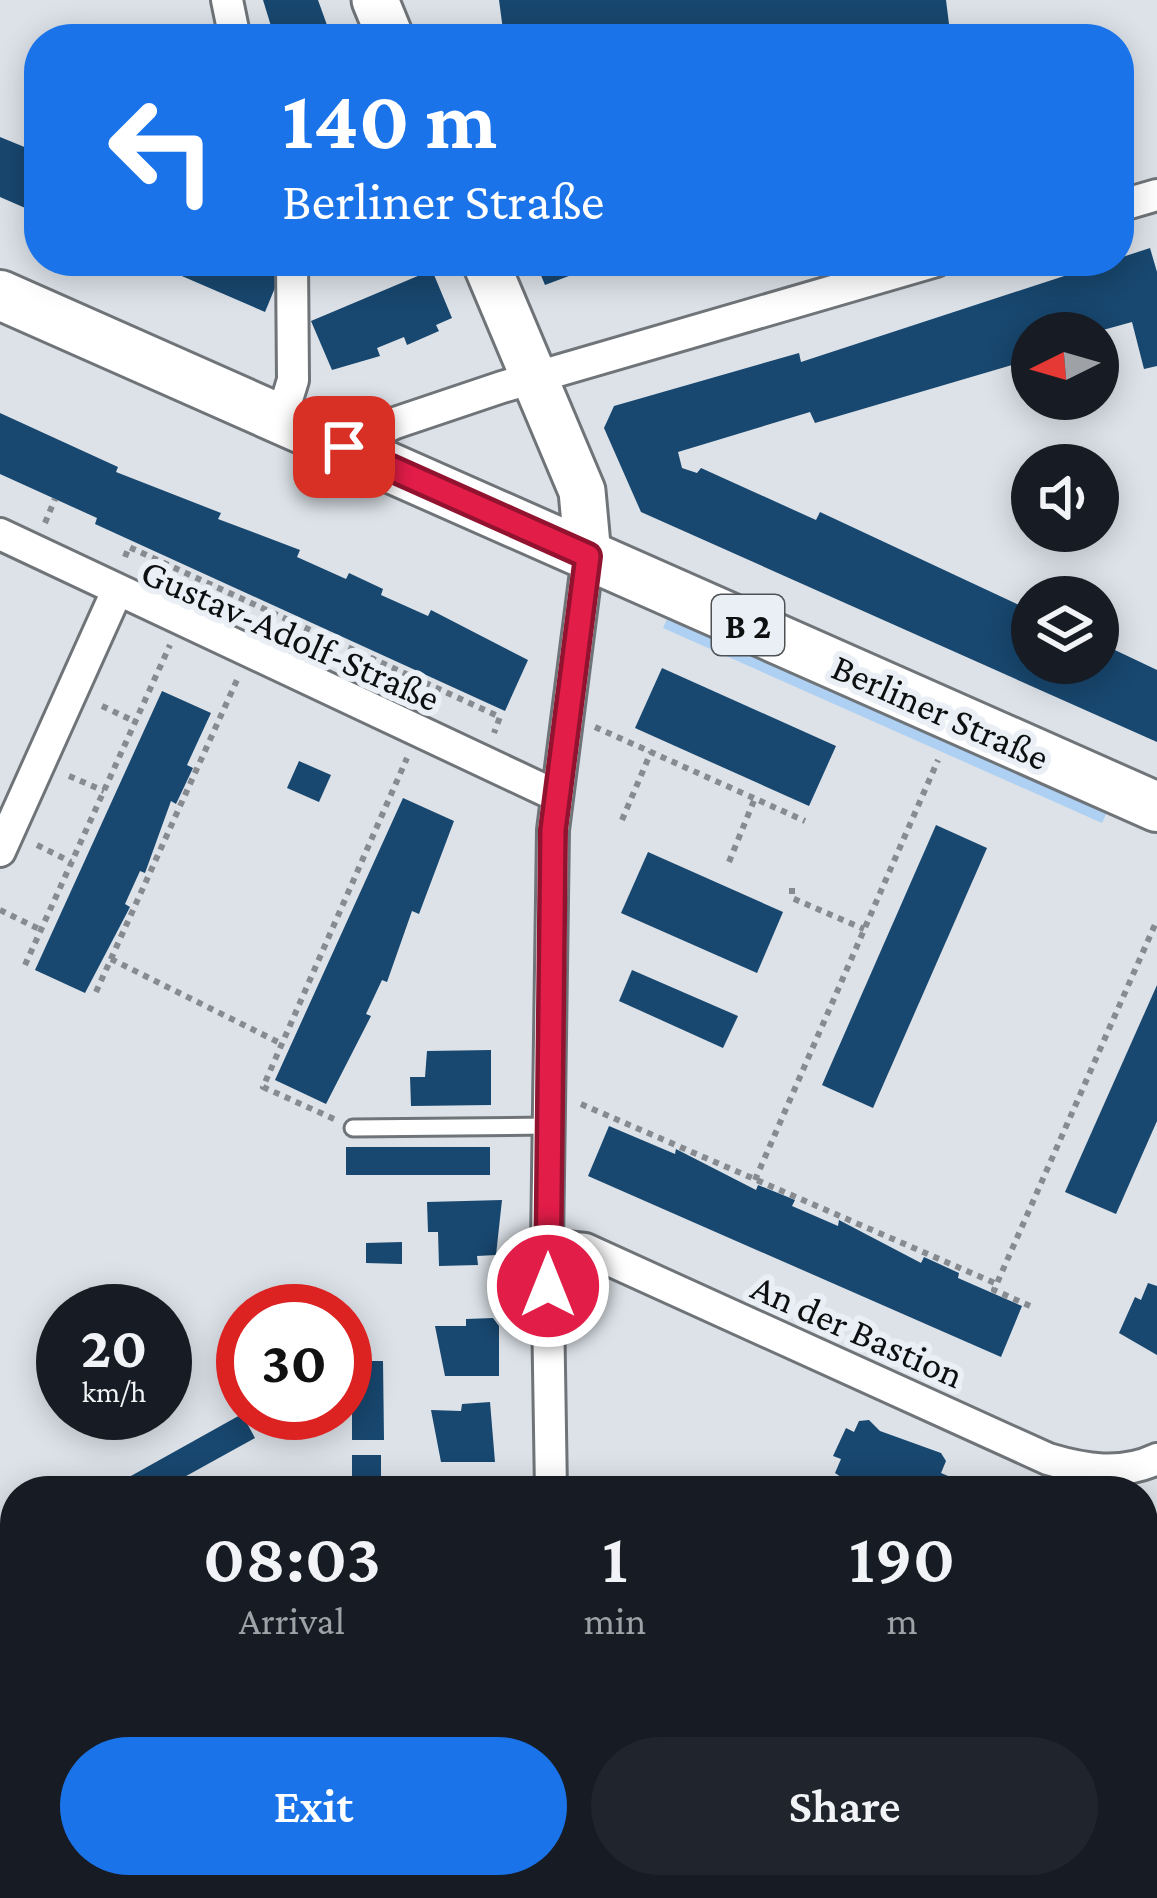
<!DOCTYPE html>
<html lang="en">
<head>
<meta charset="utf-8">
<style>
  :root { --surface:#171b24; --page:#20242c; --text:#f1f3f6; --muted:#9ea1a6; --accent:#1a73e8 }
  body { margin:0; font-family:"Crimson Pro",serif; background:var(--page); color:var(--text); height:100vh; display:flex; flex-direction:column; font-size:45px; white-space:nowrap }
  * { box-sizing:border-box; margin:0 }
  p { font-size:39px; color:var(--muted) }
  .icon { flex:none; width:66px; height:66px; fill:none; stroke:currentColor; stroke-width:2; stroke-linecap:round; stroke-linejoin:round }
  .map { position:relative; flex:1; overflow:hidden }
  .side { position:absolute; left:0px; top:1476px; width:1158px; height:423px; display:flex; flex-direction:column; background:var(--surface); border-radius:48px 48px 0 0; box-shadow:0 6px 30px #0003 }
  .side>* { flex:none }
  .top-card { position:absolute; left:24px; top:24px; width:1110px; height:252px; border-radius:48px; box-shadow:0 6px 30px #0003; background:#1a73e8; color:#fff; overflow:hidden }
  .needle { width:78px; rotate:265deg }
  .buttons { position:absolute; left:1011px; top:312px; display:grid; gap:24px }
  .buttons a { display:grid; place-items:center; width:108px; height:108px; border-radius:50%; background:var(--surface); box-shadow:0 6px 30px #0003; font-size:60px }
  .speed { position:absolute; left:36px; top:1284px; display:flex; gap:24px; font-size:60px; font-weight:700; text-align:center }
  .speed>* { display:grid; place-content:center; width:156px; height:156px; border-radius:50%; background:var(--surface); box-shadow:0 6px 30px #0003; line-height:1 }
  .speed small { font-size:30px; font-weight:400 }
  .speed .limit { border:18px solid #d22; background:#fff; color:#111 }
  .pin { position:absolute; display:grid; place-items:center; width:102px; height:102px; color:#fff; margin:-51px; border-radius:24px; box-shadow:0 6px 18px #0006 }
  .me { position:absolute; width:132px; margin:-66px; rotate:0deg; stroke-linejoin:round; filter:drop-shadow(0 0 9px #0008) }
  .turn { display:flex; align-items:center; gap:42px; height:252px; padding:0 60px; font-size:54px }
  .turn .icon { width:156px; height:156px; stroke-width:2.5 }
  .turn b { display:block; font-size:84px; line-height:102px }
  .eta { display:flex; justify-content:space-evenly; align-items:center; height:204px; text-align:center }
  .eta b { font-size:72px; font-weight:600; line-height:84px }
  .button { display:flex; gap:24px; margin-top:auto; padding:24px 60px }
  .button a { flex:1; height:138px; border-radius:72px; background:var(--accent); color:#fff; font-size:48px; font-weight:600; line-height:138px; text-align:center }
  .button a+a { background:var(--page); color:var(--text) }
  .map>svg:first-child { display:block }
</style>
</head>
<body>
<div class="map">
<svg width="1157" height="1898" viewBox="0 0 1157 1898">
  <rect width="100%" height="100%" fill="#dce2e8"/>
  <path fill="#aed0f3" d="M667,619l439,194v1l-4,9 -439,-195z"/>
  <g fill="#18476f">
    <path d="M263,0h55l14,39h-57z"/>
    <path d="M499,0h447l3,24 -117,15h-285l-2,-14 -42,5z"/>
    <path d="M0,137l39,16v61l-39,-17z"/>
    <path d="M1150,248l7,24v94l-13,3 -12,-47 -40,11h-60v26l-217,64 -5,-11 -132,40 4,16 15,5 4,-5 115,52 4,-8 212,99v52h66v-21l59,28v72l-516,-230 -37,-84 10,-22 185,-53 2,9z"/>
    <path d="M147,261h139l-21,51z"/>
    <path d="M535,261h62l1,4 -53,20z"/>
    <path d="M432,270l20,48 -16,7 3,6 -32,14 -3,-8 -27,11 3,8 -48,14 -21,-49z"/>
    <path d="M0,413l118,54 -2,5 105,41 -3,6 82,31 -3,7 49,22 3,-6 34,16 -2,6 47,21 3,-6 97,50 -23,51 -410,-187 2,-6 -97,-44z"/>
    <path d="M662,668l174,78 -27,60 -174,-78z"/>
    <path d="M162,691l49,22 -24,52 6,3 -17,36 -5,-3 -26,72 -5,-2 -15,33 5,3 -45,86 -50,-23z"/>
    <path d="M299,761l32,14 -12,27 -32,-14z"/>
    <path d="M403,798l51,23 -35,93 -7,-3 -25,71 -5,-2 -16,34 5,2 -45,88 -51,-24z"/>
    <path d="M936,825l51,23 -114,260 -51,-23z"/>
    <path d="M648,852l135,60 -26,61 -136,-60z"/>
    <path d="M632,970l106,46 -15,32 -104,-47z"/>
    <path d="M1157,985v136l-41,93 -51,-22z"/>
    <path d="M491,1050v55l-80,1 -1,-29h15l2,-26z"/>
    <path d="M609,1126l66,28 1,-5 80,41 2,-5 37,15 -3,6 46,20 1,-6 82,43 3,-6 35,16 -1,5 64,28 -21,51 -413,-181z"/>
    <rect x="346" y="1147" width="144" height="28"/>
    <path d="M502,1200l-6,55 -19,1 1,9 -39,1 -1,-34h-10l-1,-30z"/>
    <path d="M402,1242v22l-36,-1v-20z"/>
    <path d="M1148,1283l9,3v69l-38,-22 16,-36 6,3z"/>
    <path d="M493,1318l6,8v50h-54l-10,-50h31v-7z"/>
    <path d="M352,1361h31l1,79h-32z"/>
    <path d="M490,1402l5,60h-54l-10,-52 30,1 1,-7z"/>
    <path d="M242,1414l13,24 -96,53h-55z"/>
    <path d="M869,1420l11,11 61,22 5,8 -5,12 7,3 -7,15h-65l-23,-9 -3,8 -12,-5 3,-8 -6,-4 6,-14 -8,-3 13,-28 8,4 5,-11z"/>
    <rect x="352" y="1455" width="29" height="36"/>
    <path d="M478,1884h61l3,14h-62z"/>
    <path d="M663,1884h81l2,14h-81z"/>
    <path d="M805,1884h108l2,14h-107z"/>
  </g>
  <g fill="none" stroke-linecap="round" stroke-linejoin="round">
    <defs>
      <path id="lane" d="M353,1128l195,-2"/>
      <g id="street">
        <path d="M227,0l8,39"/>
        <path d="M1119,206l38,-11"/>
        <path d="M281,419l12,-39 -1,-119"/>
        <path d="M344,447l51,-24 107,-36 434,-126"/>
        <path d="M0,534l557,262"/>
        <path d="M0,851l117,-260"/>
        <path d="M547,1245l38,4 463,210c37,11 73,17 109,0"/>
        <path d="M551,1491l-4,-246 6,-415 35,-274"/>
        <path d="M586,1884l2,14"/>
        <path d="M1053,1884v14"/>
      </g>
      <g id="secondary">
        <path d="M375,0l16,39"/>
        <path d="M485,261l97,230 6,65"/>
      </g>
      <path id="primary" d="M0,295l1157,512"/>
    </defs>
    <use href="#lane" stroke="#6f7479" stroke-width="21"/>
    <use href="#street" stroke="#6f7479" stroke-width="36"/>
    <use href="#secondary" stroke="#6f7479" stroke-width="51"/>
    <use href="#primary" stroke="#6f7479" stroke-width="54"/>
    <g stroke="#878b90" stroke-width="6" stroke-dasharray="6 6" stroke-linecap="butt">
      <path d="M45,523l10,-24"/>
      <path d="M125,557l4,-10 371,170 -6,16"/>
      <path d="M102,706l34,16"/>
      <path d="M595,727l210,94"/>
      <path d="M69,776l35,15"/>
      <path d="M622,820l29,-68"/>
      <path d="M37,845l34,17"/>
      <path d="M729,862l26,-64"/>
      <path d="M792,888v10l72,31"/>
      <path d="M0,910l41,20"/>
      <path d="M111,959l169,84"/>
      <path d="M25,965l145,-320"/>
      <path d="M96,992l141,-312"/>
      <path d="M581,1104l416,180"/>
      <path d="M334,1119l-71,-32 144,-329"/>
      <path d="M755,1180l183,-420"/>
      <path d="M1030,1306l-36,-16 163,-370"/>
    </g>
    <use href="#lane" stroke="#fff" stroke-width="15"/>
    <use href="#street" stroke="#fff" stroke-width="30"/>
    <use href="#secondary" stroke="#fff" stroke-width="45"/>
    <use href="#primary" stroke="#fff" stroke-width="48"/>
  </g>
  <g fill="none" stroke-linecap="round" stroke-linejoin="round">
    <defs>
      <path id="route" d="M344,447l244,109 -35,274 -5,456"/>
    </defs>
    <use href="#route" stroke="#92132f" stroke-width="30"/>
    <use href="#route" stroke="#e11d48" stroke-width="21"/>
  </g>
  <g text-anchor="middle" stroke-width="12" stroke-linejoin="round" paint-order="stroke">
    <rect fill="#e9eff5" stroke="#4f5255" stroke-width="3" x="712" y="595" width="72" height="60" rx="9"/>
    <g font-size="36" font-weight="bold" fill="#0d0f11">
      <text x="748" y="638">B 2</text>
    </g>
    <g font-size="39" fill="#0d0f11" stroke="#e9eff5">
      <text transform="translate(291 634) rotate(24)" y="14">Gustav-Adolf-Straße</text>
      <text transform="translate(941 711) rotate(24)" y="14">Berliner Straße</text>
      <text transform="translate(858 1330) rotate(24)" y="14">An der Bastion</text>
    </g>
  </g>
</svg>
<div class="buttons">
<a><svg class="needle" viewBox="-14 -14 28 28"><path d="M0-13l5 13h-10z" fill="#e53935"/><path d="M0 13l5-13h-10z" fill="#9ea1a6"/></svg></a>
<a><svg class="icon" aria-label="sound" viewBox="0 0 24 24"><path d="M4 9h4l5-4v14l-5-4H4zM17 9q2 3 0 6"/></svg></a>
<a><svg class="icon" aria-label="layers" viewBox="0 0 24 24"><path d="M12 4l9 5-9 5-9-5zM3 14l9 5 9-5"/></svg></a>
</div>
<div class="speed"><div>20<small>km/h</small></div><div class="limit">30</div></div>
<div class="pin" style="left:344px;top:447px;background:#d93025"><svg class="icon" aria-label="arrive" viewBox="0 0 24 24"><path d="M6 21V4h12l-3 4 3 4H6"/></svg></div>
<svg class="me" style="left:548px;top:1286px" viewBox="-20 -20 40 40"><circle r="17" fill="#e11d48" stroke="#fff" stroke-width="3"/><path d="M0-11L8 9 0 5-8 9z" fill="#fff"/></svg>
<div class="top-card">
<div class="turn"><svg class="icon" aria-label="left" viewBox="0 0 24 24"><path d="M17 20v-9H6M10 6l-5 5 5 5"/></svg><div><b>140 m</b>Berliner Straße</div></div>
</div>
<section class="side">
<div class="eta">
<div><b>08:03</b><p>Arrival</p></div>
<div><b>1</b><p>min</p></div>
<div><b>190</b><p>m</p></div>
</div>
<div class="button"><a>Exit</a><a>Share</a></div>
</section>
</div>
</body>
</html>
